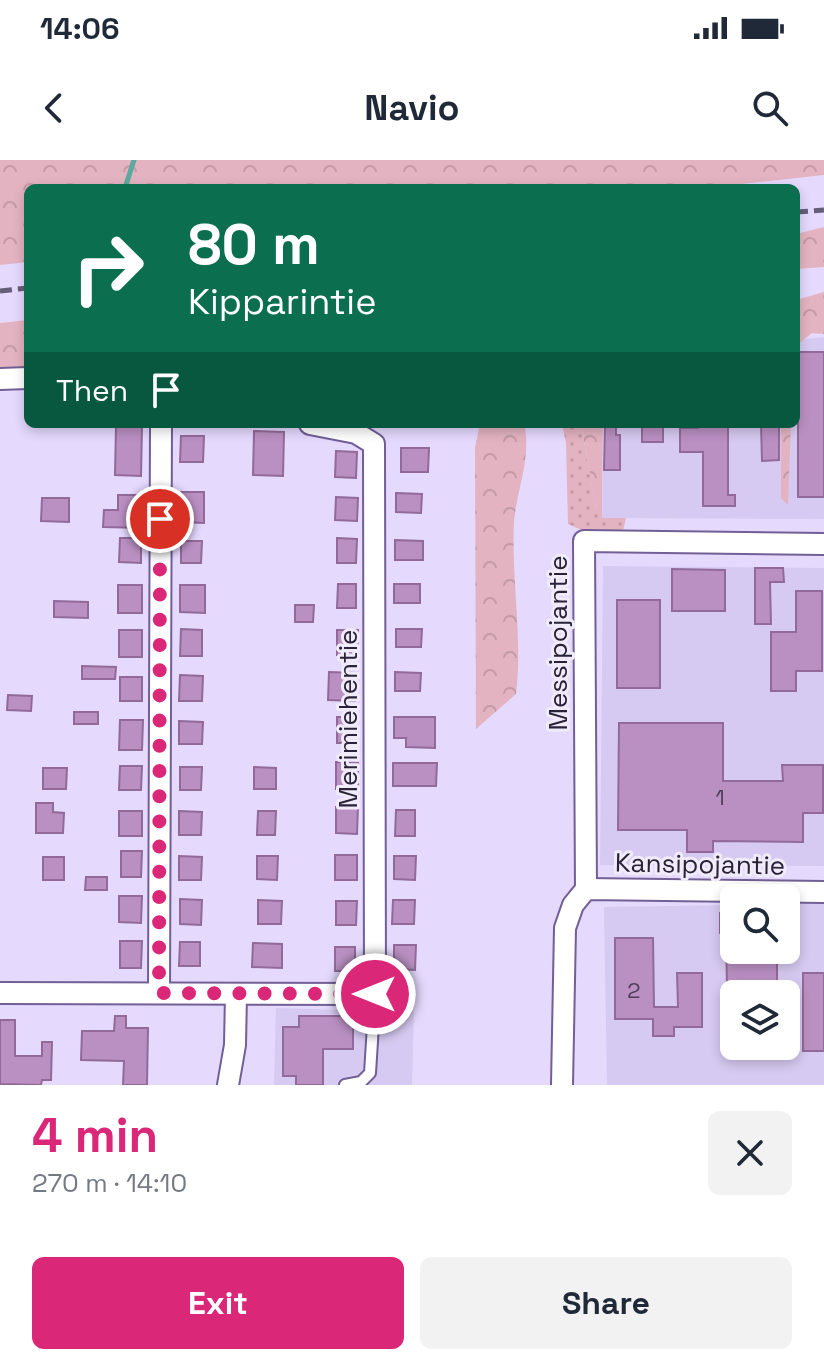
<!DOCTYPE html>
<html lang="en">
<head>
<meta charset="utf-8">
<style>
  :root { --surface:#fff; --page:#f2f2f3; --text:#1f2937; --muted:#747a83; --accent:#db2777 }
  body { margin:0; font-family:"Space Grotesk",sans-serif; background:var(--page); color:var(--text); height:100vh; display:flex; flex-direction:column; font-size:30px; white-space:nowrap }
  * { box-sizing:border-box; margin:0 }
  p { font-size:26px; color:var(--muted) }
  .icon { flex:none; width:44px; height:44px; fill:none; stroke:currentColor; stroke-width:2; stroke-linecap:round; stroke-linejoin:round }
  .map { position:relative; height:925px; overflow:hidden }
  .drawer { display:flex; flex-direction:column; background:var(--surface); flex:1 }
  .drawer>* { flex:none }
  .hud { position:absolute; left:24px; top:24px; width:776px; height:244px; border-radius:12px; box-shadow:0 4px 12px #0003; background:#0b6e4f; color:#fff; overflow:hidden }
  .buttons { position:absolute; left:720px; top:724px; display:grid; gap:16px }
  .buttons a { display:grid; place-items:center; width:80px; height:80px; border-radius:12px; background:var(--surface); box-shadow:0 4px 12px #0003; font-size:40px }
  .pin { position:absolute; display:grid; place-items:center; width:68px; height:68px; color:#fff; margin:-34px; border:4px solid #fff; border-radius:50%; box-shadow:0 2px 8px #0007 }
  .me { position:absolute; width:88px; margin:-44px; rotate:270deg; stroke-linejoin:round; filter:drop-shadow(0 0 6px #0008) }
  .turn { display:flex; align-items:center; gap:28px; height:168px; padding:0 32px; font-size:36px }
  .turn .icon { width:104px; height:104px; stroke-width:2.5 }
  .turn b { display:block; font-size:56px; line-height:68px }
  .then { display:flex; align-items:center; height:76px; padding:0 32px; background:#0003; gap:16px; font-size:30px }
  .round { display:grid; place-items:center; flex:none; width:84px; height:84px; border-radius:12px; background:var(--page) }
  .headline { display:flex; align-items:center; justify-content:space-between; height:136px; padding:0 32px }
  h1 { font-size:48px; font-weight:700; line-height:60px; color:var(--accent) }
  .button { display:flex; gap:16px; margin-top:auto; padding:16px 32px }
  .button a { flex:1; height:92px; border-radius:12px; background:var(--accent); color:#fff; font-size:32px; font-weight:700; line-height:92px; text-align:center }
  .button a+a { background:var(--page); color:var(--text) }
  .status { display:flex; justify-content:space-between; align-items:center; height:56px; padding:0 40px; background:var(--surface); direction:ltr }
  .status svg { height:22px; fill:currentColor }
  header { display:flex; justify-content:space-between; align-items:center; height:104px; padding:0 32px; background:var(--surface); font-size:36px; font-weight:700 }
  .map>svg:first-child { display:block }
</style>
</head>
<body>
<div class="status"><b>14:06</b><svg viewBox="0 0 49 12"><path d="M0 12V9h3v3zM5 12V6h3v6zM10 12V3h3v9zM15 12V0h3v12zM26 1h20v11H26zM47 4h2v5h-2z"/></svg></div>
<header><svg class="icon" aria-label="back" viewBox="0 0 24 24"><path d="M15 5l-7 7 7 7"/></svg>Navio<svg class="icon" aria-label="search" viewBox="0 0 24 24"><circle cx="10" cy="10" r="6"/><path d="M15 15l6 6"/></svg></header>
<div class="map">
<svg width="824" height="925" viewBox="0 0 824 925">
  <defs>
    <pattern id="grass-dots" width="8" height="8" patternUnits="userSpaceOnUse" patternTransform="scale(2)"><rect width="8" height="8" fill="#e4b3c1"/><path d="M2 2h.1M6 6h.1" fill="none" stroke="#c49aa7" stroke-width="1.8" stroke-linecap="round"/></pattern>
    <pattern id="forest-crowns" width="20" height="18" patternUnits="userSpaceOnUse" patternTransform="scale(2)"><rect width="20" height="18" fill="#e4b3c1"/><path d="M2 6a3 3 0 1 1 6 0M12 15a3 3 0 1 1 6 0" fill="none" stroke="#c49aa7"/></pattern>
  </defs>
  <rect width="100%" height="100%" fill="#e5d9fe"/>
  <g fill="#d7caf2" fill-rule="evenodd">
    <path d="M824,177v182l-222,-1 2,-94h192v-84z"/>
    <path d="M603,406l221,2v298l-224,-1z"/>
    <path d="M786,744h38v181h-217l-3,-178 130,-2v45h52zM734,834h52v52h-52z"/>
    <path d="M276,848l138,4 -2,73h-138z"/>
  </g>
  <path fill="url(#grass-dots)" d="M562,264h19l15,84 6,1v9h24l-4,17h-29l-25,-11 -2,-81z"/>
  <g fill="url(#forest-crowns)">
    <path d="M0,0h824v15l-119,13h-677v74l-28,3z"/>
    <path d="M824,67v40l-28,2v-35z"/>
    <path d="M824,132v42l-12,-1 -16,13v-46z"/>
    <path d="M28,160v49l-28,-1v-45z"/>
    <path d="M480,264h44c8,32 -7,65 -10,97 -3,58 9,116 2,173l-40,35 -1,-281z"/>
    <path d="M581,264h22l-1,85h-6z"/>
    <path d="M781,264h10l-3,81 -7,-7z"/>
  </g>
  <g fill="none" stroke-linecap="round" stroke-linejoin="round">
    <path stroke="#5baa9b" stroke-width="5" d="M125,28l9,-28"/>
  </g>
  <g fill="#ba90c3" stroke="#926a9a" stroke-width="2">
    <rect x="798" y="192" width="26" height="145"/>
    <path d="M605,264h11v11h4v35h-16z"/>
    <rect x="642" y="264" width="21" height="18"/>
    <path d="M698,264h30v71h7v11h-32v-54h-23v-24h18z"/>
    <path d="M761,264h18v36l-17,1z"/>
    <path d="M116,265l26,1 -1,50 -26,-1z"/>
    <path d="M254,271l30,1 -1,44 -30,-1z"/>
    <path d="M181,276h23l-1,26h-23z"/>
    <path d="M401,288h28l-1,24h-27z"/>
    <path d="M336,291l21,1 -1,26 -21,-1z"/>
    <path d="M181,332h23v31l-24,-1z"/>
    <path d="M396,333l26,1 -1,19 -25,-1z"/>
    <path d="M118,335h25v33l-40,-1 1,-17h14z"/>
    <path d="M336,337l22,1 -1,23 -22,-1z"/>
    <path d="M42,338h27v24l-28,-1z"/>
    <path d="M120,378h21v25l-22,-1z"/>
    <path d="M337,378l20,1 -1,24h-19z"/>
    <path d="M395,380l28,1v19h-28z"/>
    <path d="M181,381h21l-1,22h-20z"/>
    <path d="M755,408h28l1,14h-14l1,42h-16z"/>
    <path d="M672,409l53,1v41h-53z"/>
    <path d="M338,424h18v24h-19z"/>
    <rect x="394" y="424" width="26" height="19"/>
    <rect x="118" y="425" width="24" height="28"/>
    <path d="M180,425h25v28l-25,-1z"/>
    <path d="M796,431h26v80h-26v20h-25v-59h25z"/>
    <rect x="617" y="440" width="43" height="88"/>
    <path d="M54,441l34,1v16l-34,-1z"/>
    <path d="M295,445h19l-1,17h-18z"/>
    <path d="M181,469l21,1v26h-22z"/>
    <path d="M396,469h26l-1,18h-25z"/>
    <rect x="119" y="470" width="23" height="27"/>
    <path d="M337,470h21l-1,26 -20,-1z"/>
    <path d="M82,506l34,1 -1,12h-33z"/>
    <path d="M329,512l27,1 -1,28 -27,-1z"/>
    <path d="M395,512l26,1 -1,18h-25z"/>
    <path d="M180,515l23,1 -1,25h-23z"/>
    <rect x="120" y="517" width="22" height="24"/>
    <path d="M8,535l24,1 -1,15 -24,-1z"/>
    <rect x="74" y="552" width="24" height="12"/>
    <rect x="337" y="557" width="19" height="26"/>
    <path d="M394,557h41v31l-29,-1v-9h-12z"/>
    <path d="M120,560h23l-1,30h-23z"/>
    <path d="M179,561l24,1 -1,22h-23z"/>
    <path d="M619,563h104v58h60l-1,-16h41v48h-20v29l-90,-1v11h-26v-22h-69z"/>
    <path d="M336,602l22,1v26h-22z"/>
    <path d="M393,603h44l-1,23h-43z"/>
    <path d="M120,606h22l-1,24h-22z"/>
    <path d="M180,607h22l-1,23h-21z"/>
    <path d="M254,607l22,1v21h-22z"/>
    <path d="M43,608h24l-1,21h-23z"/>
    <path d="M36,643h17v9l11,1 -1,20h-27z"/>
    <path d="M336,647h22l-1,27 -21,-1z"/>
    <path d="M396,650h19v26h-20z"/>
    <rect x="119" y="651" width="23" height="25"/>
    <path d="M179,651l23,1 -1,23h-22z"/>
    <path d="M258,651h18l-1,24h-18z"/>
    <path d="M121,691h21l-1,26h-20z"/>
    <rect x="335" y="695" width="22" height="25"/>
    <path d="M179,696l23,1 -1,23h-22z"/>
    <path d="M257,696h21l-1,24 -20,-1z"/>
    <path d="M394,696h22l-1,24 -21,-1z"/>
    <rect x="43" y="697" width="21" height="23"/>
    <path d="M86,717h21v13h-22z"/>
    <path d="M119,736h23l-1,27 -22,-1z"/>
    <path d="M180,739l22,1 -1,25 -21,-1z"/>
    <path d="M258,740l24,1 -1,23h-23z"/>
    <path d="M393,740h22l-1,24h-22z"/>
    <path d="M336,741h21l-1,24h-20z"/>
    <path d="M720,753h14v37h43v39h-50l-1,-56h-6z"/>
    <path d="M615,778h38l1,69h24l-1,-34h25v54h-28v9h-21v-17h-38z"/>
    <path d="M120,781h22l-1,27h-21z"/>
    <path d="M180,782h20v24h-21z"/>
    <path d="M253,783l29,1v24l-30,-1z"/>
    <path d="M394,785h22l-1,25 -21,-1z"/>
    <rect x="335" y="787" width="20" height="24"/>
    <rect x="803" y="813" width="21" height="78"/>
    <path d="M115,856h11v12h22l-1,57h-24l1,-24 -43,-1 1,-29h32z"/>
    <path d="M299,856h54v33h-30v36h-27v-9h-13v-49h16z"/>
    <path d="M0,860h15v36h27v-14h10l-1,38h-9l-1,5 -41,-1z"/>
    <path d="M728,866h6v20h30v9h-36z"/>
  </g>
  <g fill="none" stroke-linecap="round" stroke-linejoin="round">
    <defs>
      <path id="lane" d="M345,925l16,-3 9,-9 5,-79"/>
      <g id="street">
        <path d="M0,219l28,-1"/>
        <path d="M586,729l-2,-348 240,3"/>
        <path d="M0,833l375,1 -1,-550 -18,-11 -46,-9"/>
        <path d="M159,833l2,-569"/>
        <path d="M228,925l7,-40 1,-51"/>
        <path d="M562,925l3,-157 8,-23 13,-16 238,3"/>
      </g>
    </defs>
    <use href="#lane" stroke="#725f95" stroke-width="14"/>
    <use href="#street" stroke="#725f95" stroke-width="24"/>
    <use href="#lane" stroke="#fff" stroke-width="10"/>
    <use href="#street" stroke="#fff" stroke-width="20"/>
    <g stroke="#665d78" stroke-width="5" stroke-dasharray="12 6" stroke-linecap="butt">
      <path d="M796,52l28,-2"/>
      <path d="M0,131l28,-3"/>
    </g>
  </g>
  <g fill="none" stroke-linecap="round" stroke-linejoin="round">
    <path stroke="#db2777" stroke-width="14" stroke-dasharray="0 25.2" d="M160,359l-1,474 216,1"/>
  </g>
  <g text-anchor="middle" stroke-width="6" stroke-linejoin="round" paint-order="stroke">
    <g font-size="22" fill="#4e3e5b">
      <text x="720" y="645">1</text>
      <text x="634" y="838">2</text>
    </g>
    <g font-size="26" fill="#2a2238" stroke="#efebf8">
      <text transform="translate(558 483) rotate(-90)" y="9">Messipojantie</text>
      <text transform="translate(348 559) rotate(-90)" y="9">Merimiehentie</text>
      <text transform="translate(700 704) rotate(1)" y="9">Kansipojantie</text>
    </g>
  </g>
</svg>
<div class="buttons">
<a><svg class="icon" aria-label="search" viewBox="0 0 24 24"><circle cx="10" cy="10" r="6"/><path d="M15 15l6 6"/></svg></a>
<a><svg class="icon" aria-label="layers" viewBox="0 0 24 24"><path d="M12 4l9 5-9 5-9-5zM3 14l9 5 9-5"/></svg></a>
</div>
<div class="pin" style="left:160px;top:359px;background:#d93025"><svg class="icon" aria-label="arrive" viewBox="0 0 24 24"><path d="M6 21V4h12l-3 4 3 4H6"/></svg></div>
<svg class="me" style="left:375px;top:834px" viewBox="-20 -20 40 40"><circle r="17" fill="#db2777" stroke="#fff" stroke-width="3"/><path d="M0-11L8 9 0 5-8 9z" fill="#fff"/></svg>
<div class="hud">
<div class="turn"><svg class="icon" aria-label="right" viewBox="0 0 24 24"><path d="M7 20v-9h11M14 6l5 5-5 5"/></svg><div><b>80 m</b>Kipparintie</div></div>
<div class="then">Then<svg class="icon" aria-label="arrive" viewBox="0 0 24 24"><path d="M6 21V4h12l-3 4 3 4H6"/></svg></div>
</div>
</div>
<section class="drawer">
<div class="headline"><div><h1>4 min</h1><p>270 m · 14:10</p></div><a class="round"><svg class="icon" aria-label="close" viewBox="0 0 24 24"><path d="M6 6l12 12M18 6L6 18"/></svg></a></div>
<div class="button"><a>Exit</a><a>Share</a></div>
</section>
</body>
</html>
